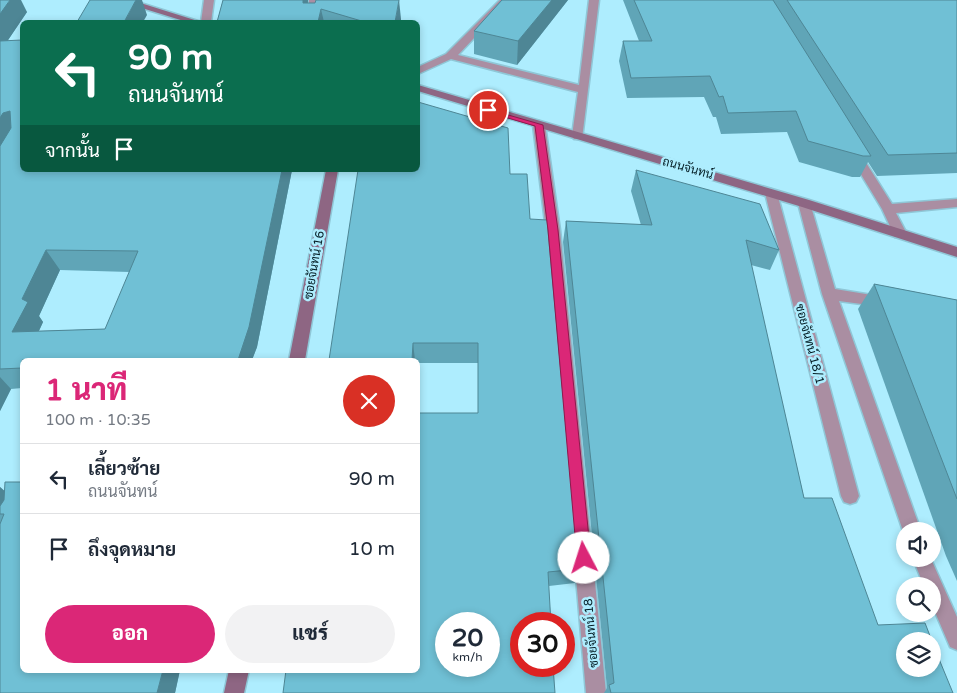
<!DOCTYPE html>
<html lang="th">
<head>
<meta charset="utf-8">
<style>
  :root { --surface:#fff; --page:#f2f2f3; --text:#1f2937; --muted:#747a83; --line:#e0e1e3; --accent:#db2777 }
  body { margin:0; font-family:"Varela Round",Sarabun,sans-serif; background:var(--page); color:var(--text); height:100vh; display:flex; flex-direction:column; font-size:19px; white-space:nowrap }
  * { box-sizing:border-box; margin:0 }
  p { font-size:16px; color:var(--muted) }
  .icon { flex:none; width:28px; height:28px; fill:none; stroke:currentColor; stroke-width:2; stroke-linecap:round; stroke-linejoin:round }
  .map { position:relative; flex:1; overflow:hidden }
  .panel { position:absolute; left:20px; top:358px; width:400px; height:315px; display:flex; flex-direction:column; background:var(--surface); border-radius:8px; box-shadow:0 2px 8px #0003 }
  .panel>* { flex:none }
  .hud { position:absolute; left:20px; top:20px; width:400px; height:152px; border-radius:8px; box-shadow:0 2px 8px #0003; background:#0b6e4f; color:#fff; overflow:hidden }
  .fabs { position:absolute; left:896px; top:522px; display:grid; gap:10px }
  .fabs a { display:grid; place-items:center; width:45px; height:45px; border-radius:50%; background:var(--surface); box-shadow:0 2px 8px #0003; font-size:25px }
  .speed { position:absolute; left:435px; top:612px; display:flex; gap:10px; font-size:25px; font-weight:700; text-align:center }
  .speed>* { display:grid; place-content:center; width:65px; height:65px; border-radius:50%; background:var(--surface); box-shadow:0 2px 8px #0003; line-height:1 }
  .speed small { font-size:12px; font-weight:400 }
  .speed .limit { border:8px solid #d22; background:#fff; color:#111 }
  .pin { position:absolute; display:grid; place-items:center; width:42px; height:42px; color:#fff; margin:-21px; border:2px solid #fff; border-radius:50%; box-shadow:0 1px 5px #0007 }
  .me { position:absolute; width:55px; margin:-28px; rotate:355deg; stroke-linejoin:round; filter:drop-shadow(0 0 4px #0008) }
  .turn { display:flex; align-items:center; gap:18px; height:105px; padding:0 25px; font-size:22px }
  .turn .icon { width:65px; height:65px; stroke-width:2.5 }
  .turn b { display:block; font-size:35px; line-height:42px }
  .then { display:flex; align-items:center; height:48px; padding:0 25px; background:#0003; gap:10px; font-size:19px }
  .round { display:grid; place-items:center; flex:none; width:52px; height:52px; border-radius:26px; background:var(--page) }
  .summary { display:flex; align-items:center; justify-content:space-between; height:85px; padding:0 25px }
  h1 { font-size:30px; font-weight:800; line-height:38px; color:var(--accent) }
  .primary-button { display:flex; gap:10px; margin-top:auto; padding:10px 25px }
  .primary-button a { flex:1; height:58px; border-radius:30px; background:var(--accent); color:#fff; font-size:20px; font-weight:800; line-height:58px; text-align:center }
  .primary-button a+a { background:var(--page); color:var(--text) }
  ul { padding:0; list-style:none }
  li { display:flex; align-items:center; gap:15px; height:70px; padding:0 25px; border-top:1px solid var(--line) }
  li div { flex:1 }
  li b { display:block; font-size:19px }
  li em { font-style:normal }
  .map>svg:first-child { display:block }
</style>
</head>
<body>
<div class="map">
<svg width="957" height="693" viewBox="0 0 957 693">
  <rect width="100%" height="100%" fill="#aeedfe"/>
  <g fill="none" stroke-linecap="round" stroke-linejoin="round">
    <defs>
      <g id="lane">
        <path d="M500,0h10l-52,55 121,30 10,-85h10l-17,139h-8l-2,-3 6,-44 -127,-33 -33,15v-7l28,-13z"/>
        <path d="M804,199l6,4 25,86 49,8 5,1 2,4 -2,4 -5,1 -45,-6 82,230h-16v4l-2,-4 -81,-237 -24,-91z"/>
        <path d="M913,559h18l26,58v33l-7,-3 -18,-42v-19h-8z"/>
      </g>
      <g id="street">
        <path d="M204,0h10l-3,22h-10z"/>
        <path d="M309,0h10l-1,22h-10z"/>
        <path d="M539,121l6,4 15,105 46,463h-20l-40,-463 -13,-105z"/>
        <path d="M854,149l4,1 34,54 65,-5v8l-61,6 11,21 -2,3h-10l-13,-28 -34,-56z"/>
        <path d="M771,189l6,4 82,303 -3,6 -6,2 -6,-2 -3,-6 -76,-303z"/>
      </g>
      <g id="secondary">
        <path d="M116,0h15l70,22h-14z"/>
        <path d="M418,85l391,115 148,47v10l-158,-51 -381,-115z"/>
        <path d="M326,170h12l-33,190h-16z"/>
        <path d="M229,670h20l-5,23h-20z"/>
      </g>
    </defs>
    <use href="#lane" stroke="#8fc7d7" stroke-width="3"/>
    <use href="#street" stroke="#8fc7d7" stroke-width="3"/>
    <use href="#secondary" stroke="#8fc7d7" stroke-width="3"/>
    <use href="#lane" fill="#aa8ea2" fill-rule="evenodd"/>
    <use href="#street" fill="#aa8ea2" fill-rule="evenodd"/>
    <use href="#secondary" fill="#8e6683" fill-rule="evenodd"/>
  </g>
  <g fill="#60a5b7" fill-rule="evenodd">
    <path d="M0,0l27,12 -19,28 14,130h270l-35,177 -5,13h-230v28l-11,1 -11,22zM60,270l70,2 -25,57 -66,2 4,-9 -4,-6z"/>
    <path d="M223,0h85v3l93,16v3h-184z"/>
    <path d="M502,0h66l-51,65 -43,-11v-23z"/>
    <path d="M623,0h334v173l-80,3 -9,-14 -8,15h-8l-53,-15 -12,-30 -66,2 -5,-17h-3l-9,-20 -77,1 -8,-37 4,-20h16z"/>
    <path d="M636,170l143,80 -9,20 -19,-5 53,233 74,127 75,68h-349l3,-5 -44,-446 3,-21 75,4 -10,-34z"/>
    <path d="M510,174l20,45 49,350 -4,14 -26,3 -71,-173v-50h-60v-3h-89z"/>
    <path d="M874,284l83,16v281l-11,-25 -88,-247z"/>
    <path d="M0,487l180,183 -5,23h-175z"/>
  </g>
  <g fill="#4e8695">
    <path d="M10,0h11l6,12 -27,40v-38z"/>
    <path d="M136,0h6l5,15 -4,7h-19z"/>
    <path d="M303,0h5l-2,22 -3,-19z"/>
    <path d="M399,0l2,19v3h-6z"/>
    <path d="M552,0h16l-51,65 1,-24z"/>
    <path d="M321,9l3,13h-6z"/>
    <path d="M10,111l12,20 -22,32v-45l3,-5z"/>
    <path d="M282,170h10l-35,177 -5,13h-14z"/>
    <path d="M46,250l14,20 -21,46 4,6 -14,30 -17,-20 10,-33z"/>
    <path d="M413,343l2,17h-3z"/>
    <path d="M0,377l11,12 -11,22z"/>
    <path d="M0,487l14,12 -14,15z"/>
    <path d="M163,670h17l-5,23h-18z"/>
  </g>
  <g fill="#70c0d5" stroke="#4e8695" fill-rule="evenodd">
    <path d="M0,0h10l-10,14z"/>
    <path d="M90,0h46l-12,22h-47z"/>
    <path d="M223,0h80v3h12l1,-3h83l-4,22h-30l-44,-13 -3,13h-101z"/>
    <path d="M502,0h50l-34,41 -44,-10z"/>
    <path d="M634,0h139l98,156h-8l-55,-15 -12,-30 -68,2 -5,-17 -4,1 -9,-21 -79,2 -8,-37h29z"/>
    <path d="M787,0h170v153l-69,2z"/>
    <path d="M22,40v130h260l-33,157 -11,33h-216v8l-22,1v-223l11,-18 -1,-17 -7,2 -3,5v-77zM46,250l92,1 -33,78 -93,3 16,-30 -6,-3z"/>
    <path d="M418,102l90,26 2,46h17l3,45 17,1 32,349 -31,3 3,52h-30v42h32l2,27h-272l3,-23h132v-257h60v-70h-65l-1,17h-83l29,-190h60zM446,624h43v42h-43z"/>
    <path d="M636,170l124,34 19,46 -33,-10 58,258h28l46,127 47,-2 7,18h-27v28h27v-27l21,51h-342l-2,-8 5,-2 -48,-462 86,4z"/>
    <path d="M874,284l83,16v199z"/>
    <path d="M5,482h17v188h141l-6,23h-157v-169l4,-10h-4v-8l4,-6z"/>
  </g>
  <path fill="#db2777" stroke="#8e194d" d="M484,108l59,17 15,105 33,328 -2,5 -5,2 -5,-2 -2,-5 -29,-328 -13,-104 -51,-15z"/>
  <g text-anchor="middle" stroke-width="5" stroke-linejoin="round" paint-order="stroke">
    <g font-size="12" fill="#031c23" stroke="#aeedfe">
      <text transform="translate(688 168) rotate(16)" y="4">ถนนจันทน์</text>
      <text transform="translate(314 265) rotate(-80)" y="4">ซอยจันทน์ 16</text>
      <text transform="translate(810 344) rotate(75)" y="4">ซอยจันทน์ 18/1</text>
      <text transform="translate(591 633) rotate(-95)" y="4">ซอยจันทน์ 18</text>
    </g>
  </g>
</svg>
<div class="fabs">
<a><svg class="icon" aria-label="sound" viewBox="0 0 24 24"><path d="M4 9h4l5-4v14l-5-4H4zM17 9q2 3 0 6"/></svg></a>
<a><svg class="icon" aria-label="search" viewBox="0 0 24 24"><circle cx="10" cy="10" r="6"/><path d="M15 15l6 6"/></svg></a>
<a><svg class="icon" aria-label="layers" viewBox="0 0 24 24"><path d="M12 4l9 5-9 5-9-5zM3 14l9 5 9-5"/></svg></a>
</div>
<div class="speed"><div>20<small>km/h</small></div><div class="limit">30</div></div>
<div class="pin" style="left:488px;top:110px;background:#d93025"><svg class="icon" aria-label="arrive" viewBox="0 0 24 24"><path d="M6 21V4h12l-3 4 3 4H6"/></svg></div>
<svg class="me" style="left:584px;top:558px" viewBox="-20 -20 40 40"><circle r="19" fill="#fff"/><path d="M0-13L10 11 0 6-10 11z" fill="#db2777"/></svg>
<div class="hud">
<div class="turn"><svg class="icon" aria-label="left" viewBox="0 0 24 24"><path d="M17 20v-9H6M10 6l-5 5 5 5"/></svg><div><b>90 m</b>ถนนจันทน์</div></div>
<div class="then">จากนั้น<svg class="icon" aria-label="arrive" viewBox="0 0 24 24"><path d="M6 21V4h12l-3 4 3 4H6"/></svg></div>
</div>
<section class="panel">
<div class="summary"><div><h1>1 นาที</h1><p>100 m · 10:35</p></div><a class="round" style="background:#d93025;color:#fff"><svg class="icon" aria-label="close" viewBox="0 0 24 24"><path d="M6 6l12 12M18 6L6 18"/></svg></a></div>
<ul>
<li><svg class="icon" aria-label="left" viewBox="0 0 24 24"><path d="M17 20v-9H6M10 6l-5 5 5 5"/></svg><div><b>เลี้ยวซ้าย</b><p>ถนนจันทน์</p></div><em>90 m</em></li>
<li><svg class="icon" aria-label="arrive" viewBox="0 0 24 24"><path d="M6 21V4h12l-3 4 3 4H6"/></svg><div><b>ถึงจุดหมาย</b></div><em>10 m</em></li>
</ul>
<div class="primary-button"><a>ออก</a><a>แชร์</a></div>
</section>
</div>
</body>
</html>
